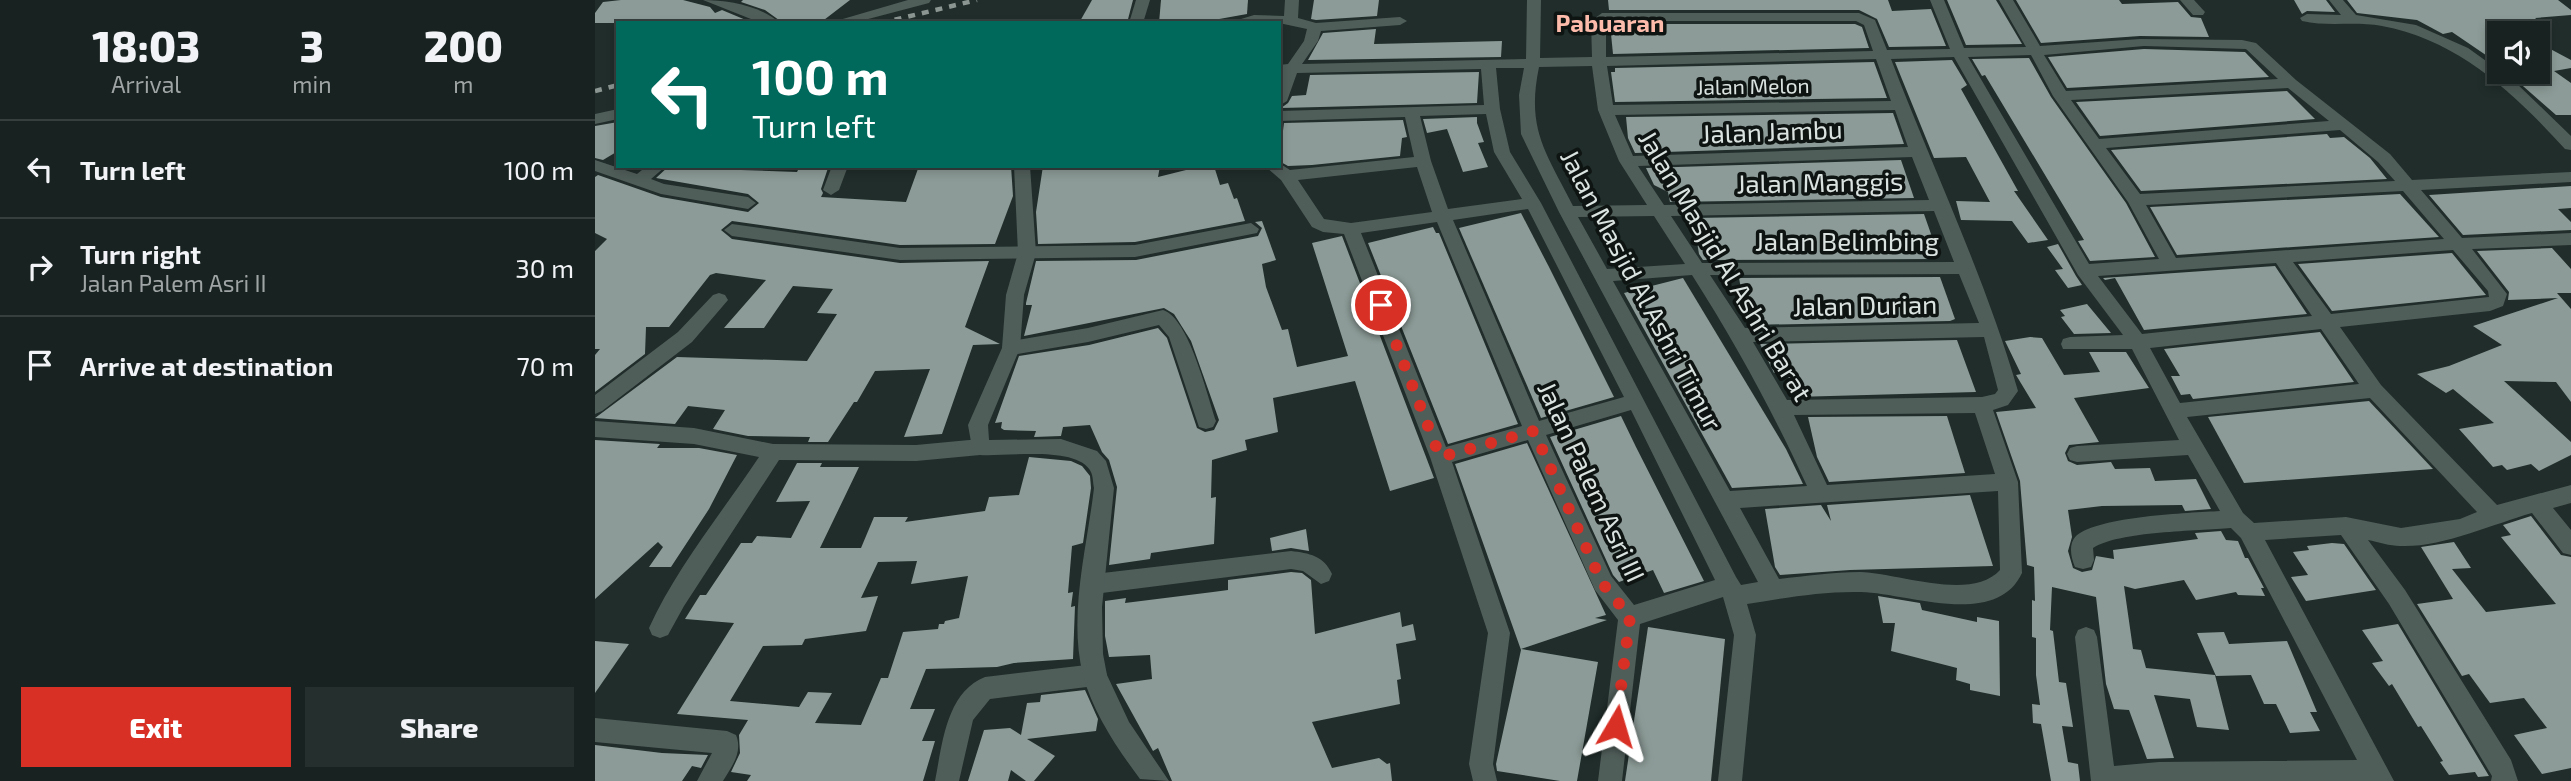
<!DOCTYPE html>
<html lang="en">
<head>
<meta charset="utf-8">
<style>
  :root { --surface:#182220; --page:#252f2d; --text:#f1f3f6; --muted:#9fa4a5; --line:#363f3e; --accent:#d93025 }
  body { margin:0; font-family:"Exo 2",sans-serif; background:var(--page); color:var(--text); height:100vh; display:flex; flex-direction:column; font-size:26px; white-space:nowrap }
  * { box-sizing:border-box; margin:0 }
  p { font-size:23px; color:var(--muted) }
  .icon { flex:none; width:38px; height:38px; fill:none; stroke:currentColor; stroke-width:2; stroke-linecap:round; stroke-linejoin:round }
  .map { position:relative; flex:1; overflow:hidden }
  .panel { display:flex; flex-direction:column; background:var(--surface); width:595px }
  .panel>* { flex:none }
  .guide { position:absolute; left:21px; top:21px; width:665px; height:147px; border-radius:0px; box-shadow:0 4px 10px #0003,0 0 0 2px var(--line); background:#00695c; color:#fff; overflow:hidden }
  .buttons { position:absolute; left:1892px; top:21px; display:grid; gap:14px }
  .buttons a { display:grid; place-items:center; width:63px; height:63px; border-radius:0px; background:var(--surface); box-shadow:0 4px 10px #0003,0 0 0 2px var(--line); font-size:35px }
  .pin { position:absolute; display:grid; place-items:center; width:60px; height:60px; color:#fff; margin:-30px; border:4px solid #fff; border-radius:50%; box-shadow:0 2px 7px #0007 }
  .me { position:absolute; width:77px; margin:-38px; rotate:7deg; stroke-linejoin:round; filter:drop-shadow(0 0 5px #0008) }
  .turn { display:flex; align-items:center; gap:24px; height:147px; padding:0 21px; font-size:32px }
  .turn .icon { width:91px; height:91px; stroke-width:2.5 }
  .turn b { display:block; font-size:49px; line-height:60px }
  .eta { display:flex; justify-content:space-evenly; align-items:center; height:119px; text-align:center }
  .eta b { font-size:42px; font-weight:800; line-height:49px }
  .cta { display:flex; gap:14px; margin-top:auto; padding:14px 21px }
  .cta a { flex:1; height:80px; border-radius:0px; background:var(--accent); color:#fff; font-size:28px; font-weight:800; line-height:80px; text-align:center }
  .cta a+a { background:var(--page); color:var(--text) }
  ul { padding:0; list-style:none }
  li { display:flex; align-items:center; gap:21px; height:98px; padding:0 21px; border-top:2px solid var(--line) }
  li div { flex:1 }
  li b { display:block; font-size:26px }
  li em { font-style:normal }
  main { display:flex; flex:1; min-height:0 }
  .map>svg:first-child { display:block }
</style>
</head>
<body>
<main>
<section class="panel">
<div class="eta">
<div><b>18:03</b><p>Arrival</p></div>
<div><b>3</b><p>min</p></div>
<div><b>200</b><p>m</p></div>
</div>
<ul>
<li><svg class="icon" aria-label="left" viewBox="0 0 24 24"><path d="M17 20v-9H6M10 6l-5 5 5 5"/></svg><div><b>Turn left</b></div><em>100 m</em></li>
<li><svg class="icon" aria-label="right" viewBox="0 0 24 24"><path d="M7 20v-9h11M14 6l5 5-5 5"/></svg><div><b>Turn right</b><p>Jalan Palem Asri II</p></div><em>30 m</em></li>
<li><svg class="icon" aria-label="arrive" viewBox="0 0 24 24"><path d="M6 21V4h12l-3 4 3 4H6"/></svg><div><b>Arrive at destination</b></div><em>70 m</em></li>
</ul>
<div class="cta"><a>Exit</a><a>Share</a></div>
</section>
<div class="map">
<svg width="1976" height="781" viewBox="0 0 1976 781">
  <rect width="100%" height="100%" fill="#202d2a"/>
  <g fill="#8c9b97" fill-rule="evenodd">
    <path d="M26,0h62l27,7 5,6 7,-3 31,13h-158v-10l8,-11z"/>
    <path d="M148,0h107l-30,23h-37l-18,-13 -24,-8z"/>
    <path d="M497,0h41l-6,23h-48z"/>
    <path d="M566,0h87l-1,14 -50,9h-38z"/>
    <path d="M719,0h65l-2,16 -61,4 -5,-1z"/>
    <path d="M1013,0h280l4,11 39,-2 15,37 -57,1 -12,-28 -18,-9h-250z"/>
    <path d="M1352,0h49l26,44 -56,1z"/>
    <path d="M1421,0h103l3,4 56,-2 13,15 10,1 8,19 -69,-1 -99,7z"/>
    <path d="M1699,0h32l9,12 -28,-1 -5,3z"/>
    <path d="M1752,0h211l13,10v5l-36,3 4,3 -33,4 15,8h-22v31l-47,-32 -9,2 -26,-14 -60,-7z"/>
    <path d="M1015,24h245l7,3 7,21 -256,6z"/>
    <path d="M781,29l-2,15 128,-3 -1,16 -193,3 15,-27z"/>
    <path d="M1942,42l34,18v8l-17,3 17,12v32h-15l-49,-43h30z"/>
    <path d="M1549,49l101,3 24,25 -202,11 -19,-31z"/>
    <path d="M1434,58l22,39 75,106 29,54 -65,4 -12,-20 6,-1 -99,-165 -3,1 -10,-17z"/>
    <path d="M1357,60l15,25 -6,4 57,102h-4l34,49 -20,3 -16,-22 -51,-1 -5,-19 34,1 -24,-45 -32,1 -39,-96z"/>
    <path d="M1279,62l13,36 -272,4 -4,-30h4v-4z"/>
    <path d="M884,72l-2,31 -196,5 7,-5 4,-7 14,-1 4,-20z"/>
    <path d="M1692,91l28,28 -215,17 -24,-34z"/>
    <path d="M1298,113l11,31 -269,9 -7,-15 -2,-21z"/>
    <path d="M882,117v6l7,19 -6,1 10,24 -25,5 -16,-43 -20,4 -4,-14z"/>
    <path d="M808,120l4,17 -5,1 -2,18 -88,9 -24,1 -9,-5 5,-38z"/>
    <path d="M23,122v29l-15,9 -8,-2v-32z"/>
    <path d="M1732,134l3,4 14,-1 26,21 17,21 -246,12 -30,-41z"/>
    <path d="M1306,160l13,38 -244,4 -2,-10 -14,-7 -8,-17z"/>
    <path d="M74,166h76l-4,4 56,2 2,-4h29l-7,21 2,4 -2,4 85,5 13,-36h92l2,30 -18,48 -95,1 -168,-24 -11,9 11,9 168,24 89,-2 -24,66 35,17 -27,1 -31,89 -38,3 26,-68 -55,2 -18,31h-3l-26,40h-20l2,-5 -62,-1 -35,-7 12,-19 -37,-4 -13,18 -80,-6 82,-61 130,4 30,-47 -20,-1 16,-24 -40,-3 -29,42h-40l42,-48 -50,-7 -6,2 -41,52h-23l-1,27 -50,38v-37l5,-6h-5v-98l12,-12 -12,-6v-56l3,-2 63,22 87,15 11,-9 -11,-9 -92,-16z"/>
    <path d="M448,166h117l-2,11 44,-11h12l6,19 8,-2 6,16 3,-1 8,23 -110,21 -97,2 -2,-32z"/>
    <path d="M1976,186v22l-13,1 13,13v8l-108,5 -34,-40z"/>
    <path d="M1805,194l39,43 -262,18 -27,-48z"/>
    <path d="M926,213l28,54 65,130 -73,21 -82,-190z"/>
    <path d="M1329,214l14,40h-6l2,5 -231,1 -4,-6 -6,-36z"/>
    <path d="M667,221l14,39 -14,4 4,23 16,43 6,-1 9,38 51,-11 -36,-113 30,-7 92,242 -44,13 -35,-110 -82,17 5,34 -33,8 2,10 -35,10 -1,38 5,-1 -2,47 -63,9 -1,6 -41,6 8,-78 -8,-27 -7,-8 -12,-27 -27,2 -2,9 -27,1 2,-6 -32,-1 -3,-2 1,-6 -7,1 24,-67 70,-11 69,-17 9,10 30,90 8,4 9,-2 5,-10 -28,-79 -17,-27 -10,-6 -140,28 8,-31h-6v-2l10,-42 100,-1 122,-24 4,-8 -7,-6z"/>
    <path d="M838,227l3,6h3l79,191 -70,20 -80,-201z"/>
    <path d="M1463,244l18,32 6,9 -14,3 -13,-18 8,-1 -16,-22z"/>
    <path d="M1957,248l19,21v24h-14l14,16v93l-15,-20 -52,-1 67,61v13l-32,16 -8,-7 -24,6 -5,-5 -9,2 -34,-38 35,-6 -41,-34 -7,4 -29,-19 32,-8 53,-21 -29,-19 85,-28 -50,2 1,-8 -32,-41z"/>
    <path d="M1857,253l34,42 -154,16 -34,-47z"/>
    <path d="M1680,266l32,48 -163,16 -29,-52 -10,2 -2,-2z"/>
    <path d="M1345,277l15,42 -5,2 -202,4 -9,-47z"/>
    <path d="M1088,278l103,171 17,35 -71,4 -108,-195z"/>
    <path d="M1492,304l24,29 -37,1 -13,-17 4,-1 -5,-6z"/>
    <path d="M1725,332l34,50 -161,17 -3,-5 -9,1 -10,-19h9l-16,-27z"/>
    <path d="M1435,337l12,1 22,37 36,-3 -11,-20h37l23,36 -75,10 25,44 -30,3 -4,8 3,8 9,4 34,-3 4,7 35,-1 5,13 41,-2 15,30 -26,2 -3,-6 -80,1 -34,4 4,27 -4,14 5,17 9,4 10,-2 4,-14 18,3 -1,-9 85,-11 -3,-6 26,-2 5,9 12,1 7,17h3l16,30h-3l4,8 -27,-1 -2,-3 -40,8 -12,-20 -49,9 -11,-3 9,63 8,1 5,18 69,7 14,55 -32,-3 -7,-28 -36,-4 20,63 -27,1 -18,-49 -15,-1 -8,-25 -10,-87 -44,-10 -2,43 3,1 6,51 7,1 7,44 -11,-1 6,36 10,2 2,17h-29l-10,-57 -8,-1 -1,-19 8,1 -4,-30v-37l-4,-1v-37l3,1 -1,-34 -7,-2 -7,-84 -24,-69 40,-4 -20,-33 5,-1 -16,-33z"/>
    <path d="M1362,340l19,52 -182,5 -7,-25 -13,1 -14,-29z"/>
    <path d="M1774,401l64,68 -189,14 -36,-66z"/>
    <path d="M1026,416l15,31 68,134 -40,12 -11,-23 -34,12 -6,-7 -63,-138z"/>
    <path d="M1352,416l18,57 -136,9 -12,-25 -9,-40z"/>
    <path d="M0,440l65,4 -3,4h42l38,7 -28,54 -38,58h-22l14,-20 -5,-5 -63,57z"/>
    <path d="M932,443l79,172 -11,3 12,2 -86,29 77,13 -21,119h-17l-63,-10 -1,-7 25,-114 -66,-186z"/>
    <path d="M434,457l42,4 11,5 8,10 1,12 -8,55 -11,3 -4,47 5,-1 -2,15 4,-1 -2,53 -59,4 -17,4 -71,2 -16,40h25l-13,32h13l-12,40h-176l4,-6 -20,-3 9,-19 -1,-18 9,-15 -71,-6 57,-91 -49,-4 15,-24h6l35,-52h11l5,-7 34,2 19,-37 -34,1 21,-39h25l-2,4h39l-39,81h41l13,-31h34l-3,5 80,-11 4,-14 30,-2zM322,561l-6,23 57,-8 -9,42 -14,3 -1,3h-5l-1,5 -35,3 -15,46h-7l-20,47 -46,-2 17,-30 -24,-1 -9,15 -69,-6 33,-55 39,-1 3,-6 61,-8 12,-35 -17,2 17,-36z"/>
    <path d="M1375,495l23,71 -143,4 -70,5 -5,-8 -10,-58 56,-4 10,16 -4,-16z"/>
    <path d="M1936,516l30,39 10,2v211l-29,6 -28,-39 33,-7 -23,-30 -34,5 -21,-29 -7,2 -45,-72 36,-5 -32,-52 33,-5 17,26 -19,1 34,43 70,-8 -55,-67 10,-2 -8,-10z"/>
    <path d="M711,529l3,22 -18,-3 -19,3 -2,-13z"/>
    <path d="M1737,543l12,1 32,46 -70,11 -15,-24 17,-2 -15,-23 16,-2 -2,-4z"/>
    <path d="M696,572l11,1 9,7 4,54 85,-22 2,15 11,-3 3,16 -20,4 5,35 -4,1 3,24 -88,18 20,46 47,-10 8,6 3,-1 2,18h-220l-14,-33 -5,3 -37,-67 36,-5 -2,-24 -41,2 -4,-21v-35l21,-3 -1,5 88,-11 15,-2v-10z"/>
    <path d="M1283,596l42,7 2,7 55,12v-5l22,4 1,75 -30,-6v-6l-14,-4 1,-12 -66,-17 4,-28h-12z"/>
    <path d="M1803,624l91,152 -11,1 -3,-5 -26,3 -9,-13 3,-1 -22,-35 -3,1 -26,-43 -3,2 -17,-23 11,-2 -21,-31z"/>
    <path d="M1053,627l77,12 -14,142h-86z"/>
    <path d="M1629,632l5,12 58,-3 30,71h-7l10,19 -30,2 -14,-29h-12l-13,-29 -35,1 -19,-43z"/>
    <path d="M0,641l34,3 -34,49z"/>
    <path d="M490,690l13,29 -2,12 -69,8 28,17 -21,25h-8l-15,-11 -3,11h-40l16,-51 26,-2 11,7 6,-32 13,-1 1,-7z"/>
    <path d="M0,745l67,8 46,2 -7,13 -9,-2 -10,15h-87z"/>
  </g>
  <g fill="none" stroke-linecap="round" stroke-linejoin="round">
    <g fill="#505e5a" fill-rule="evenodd">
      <path d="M313,0h23l-2,3 -76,20h-24z"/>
      <path d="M541,0h14l-7,23h-14z"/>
      <path d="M690,0h14l-1,18 18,5 84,-6 7,4 -7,4 -79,6 -3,10 -16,23 224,-5 1,-59h14l-1,58 52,-1 -1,-36 11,-8h257l16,7 12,30 63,-1 -20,-49h14l20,48 62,-1 -27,-47h14l27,46 100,-7 102,1 14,3 40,37 94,74 22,26 159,-8v10l-150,8 41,48 109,-5v12l-99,4 35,45 -4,12 -13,5 -150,16 41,58 116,120 74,-20v18l-18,5 18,22v25l-8,-2 -31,-40c-39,11 -91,35 -132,33 -10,0 -22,-4 -32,-6l37,50 106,170 7,21h-27l1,-5 -103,-172 -48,-69 -76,5 129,241h-303l-16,-144 3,-7 8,-3 8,3 3,7 17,129 45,-4 198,-2 -116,-222 -10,-10c-33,3 -112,3 -138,20l1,12 -3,7 -8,2 -8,-2c-4,-9 -7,-23 1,-31 23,-20 113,-23 144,-25l-32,-56 -111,7 -7,-2 -3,-6 3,-6 7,-2 102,-6 -47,-91h-69l-2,-5 2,-5 7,-2 53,-2 -45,-60 -124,-218 -63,2c42,110 94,218 127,332l-10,14 -15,5 25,72 4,91c-26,56 -115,20 -161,19 -38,-1 -77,6 -114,12l9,31 -14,146h-24l16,-146 -11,-38 -83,27 -18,157h-24l20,-161 -23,-30 -67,-150 -76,22 58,171 -17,131 4,17h-24l-4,-17 19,-131 -58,-176 -86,-223 -21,-2 -11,-5 -31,-47 -16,-14h14v-3l11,7 124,-13 -9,-40 -126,4v-10l205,-6 -3,-36 -184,4 -10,28 -8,5v-25l3,-8h-3v-8l9,-1 16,-23 3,-12 -28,-6h-51l26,-8 30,1zM1011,21h250l8,4 9,26 -267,6zM1549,46l102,3 32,30 -212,12 -22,-36zM1436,55l22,41 75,106 31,57 -70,5 -121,-207zM1281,59l15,42 -278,4 -6,-39zM997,66l6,44 21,51 28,44 -74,1c-27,-54 -47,-76 -34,-139zM901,68h28l-5,27 2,39 38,78 199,370 -17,3 -5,-8 -195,-374 -31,-51 -10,-43zM1693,88l41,33 -230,18 -28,-39zM1300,110l13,37 -275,9 -18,-41zM891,114l8,38 28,47 -74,10 -17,-48 -11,-45zM1745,130l38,32 17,19 -255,13 -34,-46zM1317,157l17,43 -265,5 -26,-39zM822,167l15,45 -81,11 -27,-4 -26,-39zM1808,191l41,48 -268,19 -30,-53zM933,209l96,188 -85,24 -86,-201zM1339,211l20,51 -252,1 -31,-47zM1059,216l31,48 -78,5 -29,-52zM842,222l85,204 -76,21 -85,-214zM1858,250l35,41 1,6 -158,17 -38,-52zM1681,263l36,53 -170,18 -44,-58zM1364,274l20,49 -234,5 -35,-53zM1097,275c44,69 81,137 115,211l-77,5 -117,-210zM1726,329l38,55 -179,19 -30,-55zM1389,337l14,53 -3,4 -13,3 -195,3 -34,-58zM1775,398l107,114 -17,7 -59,9 -55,-11 -92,6 -11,-10 -56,-96zM1036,410l84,170 -81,25 -23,-29 -65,-141zM1380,413l20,61 -168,11 -33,-70zM1403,491l2,79c-29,32 -101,3 -140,2 -27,0 -54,4 -81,7l-39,-71z"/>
      <path d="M1585,0h14l11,12 -2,3h-10z"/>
      <path d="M1734,0h14l13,15 60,10 52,23 46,33 57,55v14l-6,-1c-51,-56 -107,-109 -183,-123 -27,-5 -54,1 -80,-5l-2,-3 7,-4 34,1z"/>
      <path d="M23,109v10l-23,5v-10z"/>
      <path d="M0,160l42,14 10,-8h19l-15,13 13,5 84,13 8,6 -8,6 -87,-15 -66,-23z"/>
      <path d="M237,166h16l-9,24 -8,5 -8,-5z"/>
      <path d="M656,223l8,6 -2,4 -122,24 -235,3 -168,-24 -8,-6 8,-6 168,24 235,-3z"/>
      <path d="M124,293l6,2 3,5 -36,42 -90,69 -7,3v-19l83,-63 35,-37z"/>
      <path d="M568,310c26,8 44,85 53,111l-3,6 -7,2 -7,-2 -30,-90 -10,-12 -71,17 -77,13 -7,-2 -2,-5 2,-5 7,-2 77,-13z"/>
      <path d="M0,421l99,7 79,16 143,1 64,-6 7,2 3,6 -3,6 -7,2 -64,6 -137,-1 -95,146 -16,29 -8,3 -8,-3 -3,-7c26,-58 74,-117 110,-171l-65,-13 -99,-7z"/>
      <path d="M696,551c18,2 33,5 41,23l-3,7 -8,3 -18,-13 -12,-2 -197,25 -8,-3 -3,-7 3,-7 8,-3z"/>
      <path d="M500,664l8,3 4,8 -4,8 -8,3 -105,13 -17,21 -14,61h-24c7,-35 11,-89 50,-104z"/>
      <path d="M0,718l132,13 9,4c7,17 -4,31 -13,46h-26l15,-28 -117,-11z"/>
    </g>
    <g fill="#505e5a" fill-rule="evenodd">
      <path d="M108,0c25,0 58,6 77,23h-19z"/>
      <path d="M419,166h16l6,87 -12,42 -4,53 -32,77 1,15 72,-1 36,12 9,10 8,27 -12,119 1,47 4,21 22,47 40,59 -29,-2c-23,-31 -47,-66 -57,-104 -15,-60 4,-127 11,-187 -1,-5 -1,-12 -3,-16 -13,-27 -85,-15 -111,-17l-7,-2 -5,-28 34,-77 4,-53 12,-42z"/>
    </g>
    <g stroke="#8b9592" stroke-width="4.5" stroke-dasharray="7 7" stroke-linecap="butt">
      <path d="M286,23l96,-23"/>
      <path d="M0,91l23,-6"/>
    </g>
  </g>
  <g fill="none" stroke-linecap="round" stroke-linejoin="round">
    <path stroke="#d93025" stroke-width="12" stroke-dasharray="0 21.6" d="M786,305l59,152 94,-26 68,152 28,34 -14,109"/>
  </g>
  <g text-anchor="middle" stroke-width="7" stroke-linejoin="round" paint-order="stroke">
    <g font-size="21" fill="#dbe3e1" stroke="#0e1412">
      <text transform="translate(1158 87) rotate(-1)" y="7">Jalan Melon</text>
    </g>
    <g font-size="24" font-weight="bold" fill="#fdbcab" stroke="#0e1412">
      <text x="1015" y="32">Pabuaran</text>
    </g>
    <g font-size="26" fill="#dbe3e1" stroke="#0e1412">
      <text transform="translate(1177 132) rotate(-2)" y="9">Jalan Jambu</text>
      <text transform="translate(1225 183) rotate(-1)" y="9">Jalan Manggis</text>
      <text x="1252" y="251">Jalan Belimbing</text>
      <text transform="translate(1130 266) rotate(59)" y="9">Jalan Masjid Al Ashri Barat</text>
      <text transform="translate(1046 290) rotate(62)" y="9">Jalan Masjid Al Ashri Timur</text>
      <text transform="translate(1270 306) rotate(-1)" y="9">Jalan Durian</text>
      <text transform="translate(996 482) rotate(65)" y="9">Jalan Palem Asri III</text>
    </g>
  </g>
</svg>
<div class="buttons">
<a><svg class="icon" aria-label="sound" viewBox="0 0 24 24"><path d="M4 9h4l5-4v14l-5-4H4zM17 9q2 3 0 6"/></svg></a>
</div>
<div class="pin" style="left:786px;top:305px;background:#d93025"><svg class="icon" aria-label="arrive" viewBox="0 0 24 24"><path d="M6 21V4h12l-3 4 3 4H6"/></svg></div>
<svg class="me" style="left:1021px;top:726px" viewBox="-20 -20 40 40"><path d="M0-17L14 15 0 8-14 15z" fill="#d93025" stroke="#fff" stroke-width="4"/></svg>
<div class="guide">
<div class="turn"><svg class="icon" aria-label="left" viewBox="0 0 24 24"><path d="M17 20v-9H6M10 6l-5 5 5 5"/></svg><div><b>100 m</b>Turn left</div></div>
</div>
</div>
</main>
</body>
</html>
